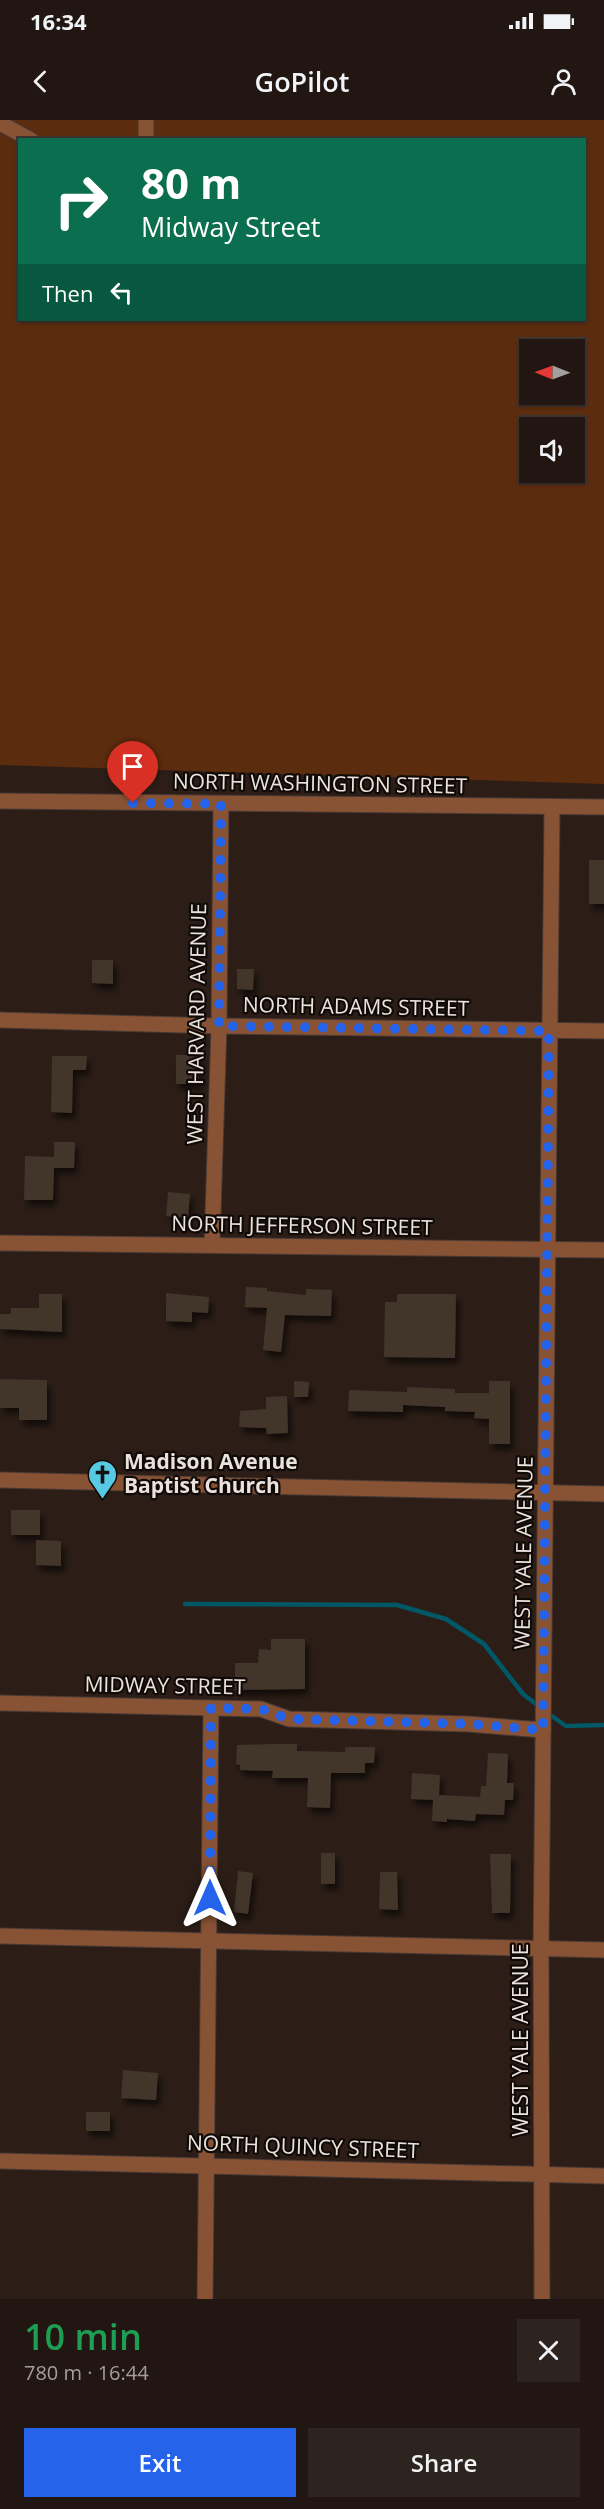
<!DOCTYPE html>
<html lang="en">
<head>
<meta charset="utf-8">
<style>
  :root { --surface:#211611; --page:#2d231f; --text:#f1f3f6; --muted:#a29f9f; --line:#3e3531; --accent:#2563eb }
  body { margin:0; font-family:"Open Sans",sans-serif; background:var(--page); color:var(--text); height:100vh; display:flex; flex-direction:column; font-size:22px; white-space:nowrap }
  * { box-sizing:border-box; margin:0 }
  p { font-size:20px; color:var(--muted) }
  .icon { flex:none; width:33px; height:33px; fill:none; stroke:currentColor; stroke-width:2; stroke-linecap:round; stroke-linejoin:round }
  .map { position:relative; height:2179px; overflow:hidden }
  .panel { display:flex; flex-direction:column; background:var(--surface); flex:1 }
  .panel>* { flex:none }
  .guide { position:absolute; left:18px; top:18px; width:568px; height:183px; border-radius:0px; box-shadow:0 2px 4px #0004,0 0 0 2px var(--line); background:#0b6e4f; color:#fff; overflow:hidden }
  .needle { width:39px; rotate:271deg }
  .fabs { position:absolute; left:519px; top:219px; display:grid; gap:12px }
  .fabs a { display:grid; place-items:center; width:66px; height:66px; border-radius:0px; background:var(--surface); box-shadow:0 2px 4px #0004,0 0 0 2px var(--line); font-size:30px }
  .pin { position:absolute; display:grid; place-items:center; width:51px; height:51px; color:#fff; margin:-62px -26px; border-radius:50% 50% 50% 0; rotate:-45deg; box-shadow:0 0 6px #0007 }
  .pin .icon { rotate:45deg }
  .me { position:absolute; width:66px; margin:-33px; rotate:0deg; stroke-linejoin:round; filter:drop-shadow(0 0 4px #0008) }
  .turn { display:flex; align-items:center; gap:21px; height:126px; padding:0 24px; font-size:27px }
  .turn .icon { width:78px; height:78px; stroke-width:2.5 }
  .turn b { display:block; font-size:42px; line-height:51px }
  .then { display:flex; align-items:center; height:57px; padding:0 24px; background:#0003; gap:12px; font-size:22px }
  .round { display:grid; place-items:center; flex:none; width:63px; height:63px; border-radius:0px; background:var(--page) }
  .summary { display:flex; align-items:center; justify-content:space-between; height:102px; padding:0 24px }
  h1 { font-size:36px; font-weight:600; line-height:45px; color:#1e9e55 }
  .primary-button { display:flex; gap:12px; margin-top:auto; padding:12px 24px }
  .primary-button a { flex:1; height:69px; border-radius:0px; background:var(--accent); color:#fff; font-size:24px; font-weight:600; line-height:69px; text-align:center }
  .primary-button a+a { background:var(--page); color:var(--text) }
  .status { display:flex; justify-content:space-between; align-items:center; height:42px; padding:0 30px; background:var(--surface); direction:ltr }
  .status svg { height:16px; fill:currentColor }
  header { display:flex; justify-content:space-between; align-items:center; height:78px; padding:0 24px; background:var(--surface); font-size:27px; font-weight:600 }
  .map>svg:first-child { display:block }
</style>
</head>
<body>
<div class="status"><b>16:34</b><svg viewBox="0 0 49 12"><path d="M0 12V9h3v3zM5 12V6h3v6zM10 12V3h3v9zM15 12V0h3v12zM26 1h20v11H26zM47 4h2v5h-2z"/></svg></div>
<header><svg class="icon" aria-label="back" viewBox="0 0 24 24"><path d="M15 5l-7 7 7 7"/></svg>GoPilot<svg class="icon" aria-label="person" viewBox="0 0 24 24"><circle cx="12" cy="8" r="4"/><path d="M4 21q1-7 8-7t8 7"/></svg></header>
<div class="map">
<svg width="604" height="2179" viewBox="0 0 604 2179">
  <defs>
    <filter id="shadow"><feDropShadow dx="3.5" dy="6" stdDeviation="3" flood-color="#0009"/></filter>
  </defs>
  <rect width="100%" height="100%" fill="#2c1e17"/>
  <path fill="#5c2c0e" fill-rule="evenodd" d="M0,0h604v664l-604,-19zM20,20h565v180h-565zM530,230h44v44h-44zM530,308h44v44h-44z"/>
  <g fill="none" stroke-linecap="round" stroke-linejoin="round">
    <g stroke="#005867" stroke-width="4.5">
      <path d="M185,1484l212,1 49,14 38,25 39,50 17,13"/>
      <path d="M546,1592l20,14 38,-1"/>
    </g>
  </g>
  <g fill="#42342c" filter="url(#shadow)">
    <rect x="589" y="740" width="15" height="44"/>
    <path d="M92,840h21v24l-21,-1z"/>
    <path d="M237,849h17l-1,21 -16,-1z"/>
    <rect x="176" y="935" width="23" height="29"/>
    <path d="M52,936h35l-1,14h-13l-1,43 -21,-1z"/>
    <path d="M54,1022h21l-1,26h-20l-1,32h-29l1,-44 29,1z"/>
    <path d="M168,1072l22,2 -2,24 -22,-2z"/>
    <path d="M246,1167l21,1v3l39,4v-6l26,1 -1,26 -46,-1 -4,37 -18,-2 4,-42 -22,-1z"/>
    <path d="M166,1173l43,4 -1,16 -16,-1v10l-26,-1z"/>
    <path d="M39,1174h23v38l-62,-3v-15h11v-6h28z"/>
    <path d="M397,1174h59l-1,64 -71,-1 1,-55h12z"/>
    <path d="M0,1259l47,1v40h-28v-12h-19z"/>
    <path d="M294,1261l15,1 -1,15h-14z"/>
    <path d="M489,1261h21v63h-21v-25l-15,-1 1,-6 -30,-1v-4l-42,-2v7l-55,-1 1,-21 58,2v-5l48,2v4h34z"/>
    <path d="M287,1276l1,37 -21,1 -1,-6 -27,-1 1,-16 26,-2v-12z"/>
    <rect x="11" y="1390" width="29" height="25"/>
    <path d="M36,1420l25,1v25l-25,-1z"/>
    <path d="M271,1519h34v50l-70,1v-27h23l1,-14 12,1z"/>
    <path d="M273,1624h24v7l48,1v-5h30l-1,16h-9v10h-34l-1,35 -23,-1 1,-29h-36l1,-7 -33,-1v-5l-4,-1 1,-19z"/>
    <path d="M488,1633l20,1 -1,29h7l-1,17h-8l-1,15 -28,-1 -1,7 -28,-2v3l-15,-1 1,-21 -22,-1 1,-26 28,2 -1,20 41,2 1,-11h5z"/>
    <rect x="321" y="1733" width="14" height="31"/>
    <path d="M490,1734h21l-1,59h-18z"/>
    <path d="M238,1751l15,2 -5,41 -14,-2z"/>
    <path d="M380,1752h17l1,38 -19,-1z"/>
    <path d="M123,1950l35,3 -2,27 -35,-2z"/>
    <rect x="86" y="1992" width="24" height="19"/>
  </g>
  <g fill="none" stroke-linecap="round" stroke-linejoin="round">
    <defs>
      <g id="minor">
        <path d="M0,3l31,17"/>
        <path d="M146,20v-20"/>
        <path d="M0,900l219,6 385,5"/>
        <path d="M0,1123l604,7"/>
        <path d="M212,1125l7,-219 2,-222"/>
        <path d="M0,1360l604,14"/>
        <path d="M0,1583l261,6 28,10 179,5 75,6"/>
        <path d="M0,1816l604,14"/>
        <path d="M0,2041l604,15"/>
        <path d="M205,2179l6,-591"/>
        <path d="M542,2179l-1,-350 11,-1141"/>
      </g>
      <path id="tertiary" d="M0,681l604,6"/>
    </defs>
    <use href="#minor" stroke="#473933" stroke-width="17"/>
    <use href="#tertiary" stroke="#473933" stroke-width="17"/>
    <use href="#minor" stroke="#885235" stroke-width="15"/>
    <use href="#tertiary" stroke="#885235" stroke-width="15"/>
  </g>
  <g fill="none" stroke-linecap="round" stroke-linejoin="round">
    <path stroke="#2563eb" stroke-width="10" stroke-dasharray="0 18" d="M133,683l88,1 -2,222 330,5 -6,699 -75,-6 -179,-5 -28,-10 -50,-1 -1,190"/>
  </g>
  <defs>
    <symbol id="church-pin" viewBox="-11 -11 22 30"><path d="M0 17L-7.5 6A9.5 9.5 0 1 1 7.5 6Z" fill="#57c9e2" stroke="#100a07"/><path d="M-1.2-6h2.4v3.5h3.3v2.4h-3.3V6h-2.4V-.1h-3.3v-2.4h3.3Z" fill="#111"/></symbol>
  </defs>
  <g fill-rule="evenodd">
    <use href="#church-pin" x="86" y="1338" width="33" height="45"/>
  </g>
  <g text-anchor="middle" stroke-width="4.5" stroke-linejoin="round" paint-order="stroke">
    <g font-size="21" fill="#ebe2dd" stroke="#100a07">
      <text transform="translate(320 664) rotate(1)" y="7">NORTH WASHINGTON STREET</text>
      <text transform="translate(356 887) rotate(1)" y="7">NORTH ADAMS STREET</text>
      <text transform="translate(197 904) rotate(-89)" y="7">WEST HARVARD AVENUE</text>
      <text transform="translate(302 1106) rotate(1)" y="7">NORTH JEFFERSON STREET</text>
      <text transform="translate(524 1433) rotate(-89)" y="7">WEST YALE AVENUE</text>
      <text transform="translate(165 1566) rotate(1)" y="7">MIDWAY STREET</text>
      <text transform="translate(521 1920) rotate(-90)" y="7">WEST YALE AVENUE</text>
      <text transform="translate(303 2027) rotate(2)" y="7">NORTH QUINCY STREET</text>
    </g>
    <g font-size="21" font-weight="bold" fill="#ebe2dd" stroke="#100a07" text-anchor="start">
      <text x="124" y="1349">Madison Avenue<tspan x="124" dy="24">Baptist Church</tspan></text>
    </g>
  </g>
</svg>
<div class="fabs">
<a><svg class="needle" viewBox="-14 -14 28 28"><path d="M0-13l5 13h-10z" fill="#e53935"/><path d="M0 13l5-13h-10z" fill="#a29f9f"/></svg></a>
<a><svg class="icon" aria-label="sound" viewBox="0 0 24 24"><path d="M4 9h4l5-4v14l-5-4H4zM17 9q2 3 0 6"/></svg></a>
</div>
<div class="pin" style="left:133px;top:683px;background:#d93025"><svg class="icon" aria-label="arrive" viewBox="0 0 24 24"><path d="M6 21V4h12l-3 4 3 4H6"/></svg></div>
<svg class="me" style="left:210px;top:1778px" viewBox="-20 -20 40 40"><path d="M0-17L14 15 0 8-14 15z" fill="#2563eb" stroke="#fff" stroke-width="4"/></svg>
<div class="guide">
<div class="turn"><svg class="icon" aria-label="right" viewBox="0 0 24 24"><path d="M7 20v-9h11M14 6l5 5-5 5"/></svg><div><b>80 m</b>Midway Street</div></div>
<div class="then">Then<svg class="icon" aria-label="left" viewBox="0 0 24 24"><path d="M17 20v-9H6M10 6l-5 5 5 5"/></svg></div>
</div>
</div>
<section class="panel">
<div class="summary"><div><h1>10 min</h1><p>780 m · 16:44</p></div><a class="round"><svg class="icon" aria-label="close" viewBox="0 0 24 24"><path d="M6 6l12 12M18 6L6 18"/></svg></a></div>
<div class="primary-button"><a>Exit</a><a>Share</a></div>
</section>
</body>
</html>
